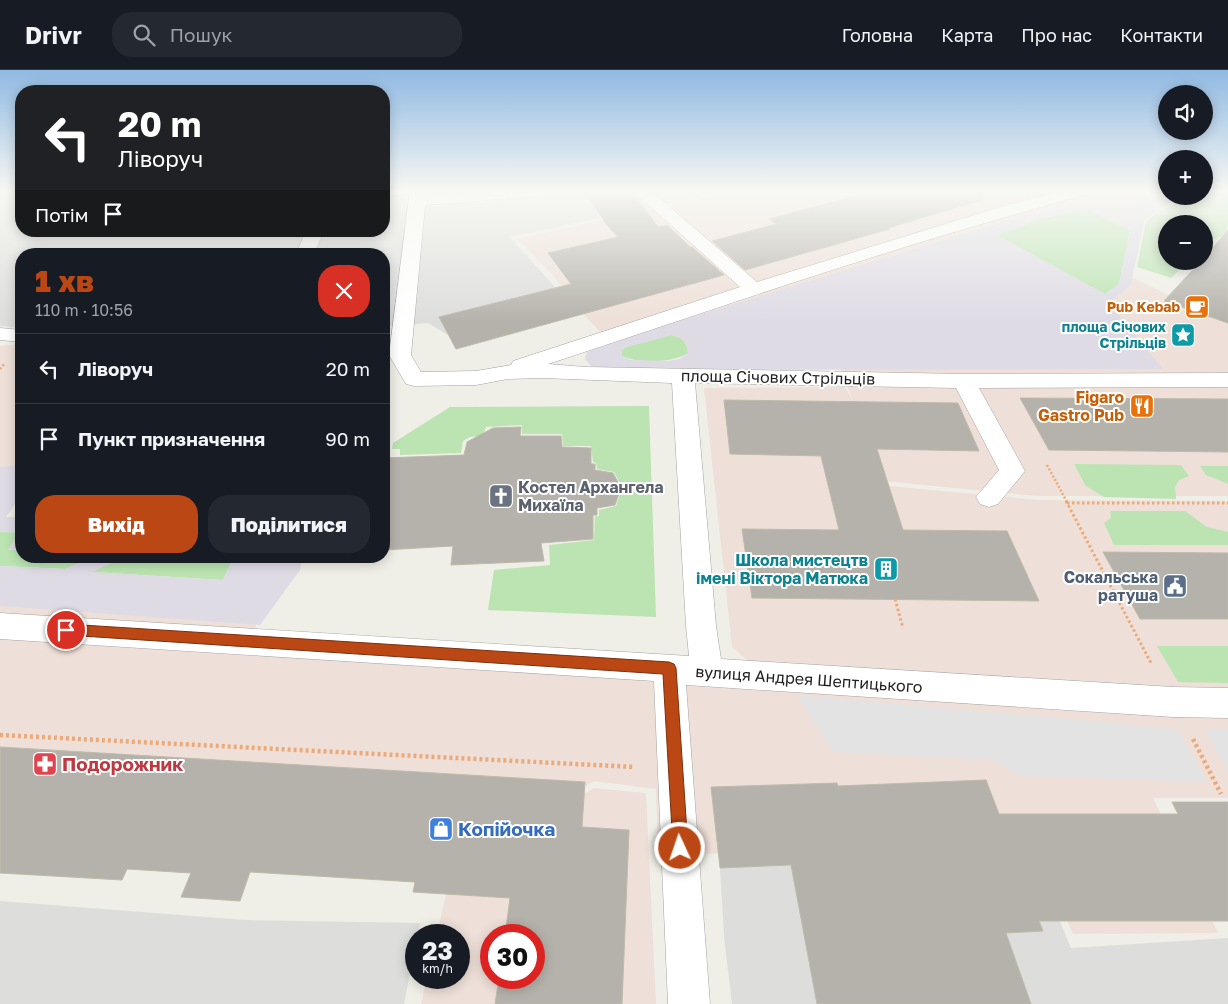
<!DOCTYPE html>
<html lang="uk">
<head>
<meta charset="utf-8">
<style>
  :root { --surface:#171b24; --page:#242831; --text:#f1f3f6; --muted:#9ea1a6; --line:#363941; --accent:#bb4814 }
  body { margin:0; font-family:"Golos Text",sans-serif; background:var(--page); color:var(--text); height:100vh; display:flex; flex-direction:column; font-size:19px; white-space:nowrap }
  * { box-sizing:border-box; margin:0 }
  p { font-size:16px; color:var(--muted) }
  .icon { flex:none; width:28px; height:28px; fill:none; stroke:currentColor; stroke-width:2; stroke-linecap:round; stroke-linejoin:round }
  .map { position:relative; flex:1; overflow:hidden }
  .drawer { position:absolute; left:15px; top:178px; width:375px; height:315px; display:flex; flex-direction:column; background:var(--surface); border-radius:20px; box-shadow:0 2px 12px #0003 }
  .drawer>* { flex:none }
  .hud { position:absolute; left:15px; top:15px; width:375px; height:152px; border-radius:20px; box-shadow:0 2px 12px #0003; background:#202124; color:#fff; overflow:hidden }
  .buttons { position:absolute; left:1158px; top:15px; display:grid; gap:10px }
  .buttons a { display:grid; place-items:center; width:55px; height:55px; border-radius:50%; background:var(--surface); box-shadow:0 2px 12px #0003; font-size:25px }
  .speed { position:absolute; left:405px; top:854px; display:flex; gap:10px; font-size:25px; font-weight:700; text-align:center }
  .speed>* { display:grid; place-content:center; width:65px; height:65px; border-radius:50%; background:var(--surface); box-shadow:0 2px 12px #0003; line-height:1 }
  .speed small { font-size:12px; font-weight:400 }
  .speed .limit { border:8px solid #d22; background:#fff; color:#111 }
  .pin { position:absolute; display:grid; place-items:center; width:42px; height:42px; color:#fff; margin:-21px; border:2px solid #fff; border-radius:50%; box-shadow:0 1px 5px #0007 }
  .me { position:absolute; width:55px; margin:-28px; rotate:357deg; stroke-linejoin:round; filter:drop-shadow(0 0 4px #0008) }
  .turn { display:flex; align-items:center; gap:18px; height:105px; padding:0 20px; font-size:22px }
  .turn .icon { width:65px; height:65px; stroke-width:2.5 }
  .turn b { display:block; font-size:35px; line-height:42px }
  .then { display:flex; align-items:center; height:48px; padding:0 20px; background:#0003; gap:10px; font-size:19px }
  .round { display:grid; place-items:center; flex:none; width:52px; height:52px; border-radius:20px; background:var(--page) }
  .headline { display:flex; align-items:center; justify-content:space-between; height:85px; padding:0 20px }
  h1 { font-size:30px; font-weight:800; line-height:38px; color:var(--accent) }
  .primary-button { display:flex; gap:10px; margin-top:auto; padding:10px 20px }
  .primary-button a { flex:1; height:58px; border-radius:20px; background:var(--accent); color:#fff; font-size:20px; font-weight:800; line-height:58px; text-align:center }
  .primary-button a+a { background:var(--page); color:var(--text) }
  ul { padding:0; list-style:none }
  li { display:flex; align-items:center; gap:15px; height:70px; padding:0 20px; border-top:1px solid var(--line) }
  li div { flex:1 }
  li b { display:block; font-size:19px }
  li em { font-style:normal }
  header { display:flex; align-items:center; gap:30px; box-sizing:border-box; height:70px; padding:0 25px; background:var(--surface); border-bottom:1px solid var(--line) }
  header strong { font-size:24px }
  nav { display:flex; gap:28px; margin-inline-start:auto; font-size:18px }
  .search { width:350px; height:45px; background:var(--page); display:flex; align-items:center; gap:12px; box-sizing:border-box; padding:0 18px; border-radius:20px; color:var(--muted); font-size:19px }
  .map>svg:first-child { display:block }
</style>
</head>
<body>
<header>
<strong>Drivr</strong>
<div class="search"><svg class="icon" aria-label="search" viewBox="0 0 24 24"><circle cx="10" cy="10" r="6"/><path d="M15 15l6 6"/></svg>Пошук</div>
<nav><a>Головна</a><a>Карта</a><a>Про нас</a><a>Контакти</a></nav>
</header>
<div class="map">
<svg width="1228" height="934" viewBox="0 0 1228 934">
  <rect width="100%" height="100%" fill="#efefe7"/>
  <g fill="#dddddc">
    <path d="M0,121h21v40h363v-40h23l-1,18 197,-18h125l-218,46 69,77 -118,29 -33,-20 -44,4v-73h-363v74l-21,-2z"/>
    <path d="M1033,787l38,91 157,-10v66h-496l-8,-68 -4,-68z"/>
    <path d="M0,831l245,19 175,3 -16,81h-404z"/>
  </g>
  <g fill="#eee0d8" fill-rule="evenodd">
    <path d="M737,121h429v4l-112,46 117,55 57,20v180h-191l-153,-15 -6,4 161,15 189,1v188l-49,-1 -431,-27 -16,-14 -28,-259 141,-1 8,14 -15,-39 -222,-13 -29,-31 -37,-46 -33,-33z"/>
    <path d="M21,274v124l-21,1v-123z"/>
    <path d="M0,522l261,20 -15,41 982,45v100h-75l65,135 -145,1 -37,-82 -378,2 -2,-65 -62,-8 -148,86 -446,-69z"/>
    <path d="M594,718l52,5 10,211h-235l6,-26h32v-43h-22l14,-65zM491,865h43v43h-43z"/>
  </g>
  <g fill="#bbe4b2">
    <path d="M1204,121h24v33l-3,11 -13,5 -8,8v-24h-38v37h23l-18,17 -34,-11 9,-45 9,-8 36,-18h13z"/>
    <path d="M1088,140l42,20 -11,54 -14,10 -108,-59 45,-17z"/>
    <path d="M671,265c11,3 16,6 17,18 -16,10 -49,11 -66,3l-1,-6 6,-3z"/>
    <path d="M649,336l7,211 -168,-7 6,-40 56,-5 -1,-20 45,-5 1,-24h4v-6l17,-4 6,-18 -8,-16 -17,-3 -1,-6 -3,-1 -2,-16h-28l-1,-12h-40v-9l-36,2 -3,9 -13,1 -7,4 -2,12 -61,2v-6h-8l1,-6 57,-36z"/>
    <path d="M1074,394l107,1 8,11 -10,4 -4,7 1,12 -72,-2 -18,-11z"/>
    <path d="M1200,396h28v18l-22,-9z"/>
    <path d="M1110,441h75l22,16 21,5v13h-114l-10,-22 7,-5z"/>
    <path d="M0,462h20l-12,18 13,-1v7h75l-31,13 -65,-3z"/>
    <path d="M126,486h108l-11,24 -132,-8z"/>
    <path d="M1157,576h71v37l-50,-1z"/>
  </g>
  <g fill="#e3e3e3">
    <path d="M796,625l382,34 28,53 -186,-6 -27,-16 -159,-8z"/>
    <path d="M1228,659v42l-23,-41z"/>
  </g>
  <g fill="#dedbe5" fill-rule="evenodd">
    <path d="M1162,121h4v5h20l-32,17 -10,8 -13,64 -17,13 -1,10 50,61 -546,1 -26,-4 -6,-7 2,-7 23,-10 439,-134 32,-6 38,3zM1088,140l42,20 -11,54 -14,10 -108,-58 45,-18zM671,265l10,3 6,6 1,9 -9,6 -12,2 -37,-1 -8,-4 -1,-6 6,-3z"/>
    <path d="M21,395v30l-15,22h15v32l-13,1 11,-17 -19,-1v-65z"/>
    <path d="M96,486h30l-34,16 131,8 11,-24h69l-3,14 -40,55 -260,-19v-40l65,3z"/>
  </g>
  <g fill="#b4b2aa" stroke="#bfbaaa">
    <path d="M620,121h11l27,36 9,-2 23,22h2l32,28 -268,74 -17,-32 132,-33 -23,-31 70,-16 -11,-12 -19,-29z"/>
    <path d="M874,121h106l2,9 -94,28 2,1 -145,41 -33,-29 64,-17 -7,-5z"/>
    <path d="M1228,160v93l-64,-22 37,-40h3v-3z"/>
    <path d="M1020,328l208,1v53l-179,-2z"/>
    <path d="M724,330l234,3 21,48 -102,-2 26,81 104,1 32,70 -287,-3 -10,-69 97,1 -18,-74 -91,-2z"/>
    <path d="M521,357l-1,9h41l1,11 29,1v16h4v6l18,3 8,15 -6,17 -18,3v7h-4v24l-52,4 3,18 -93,4 2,-19 -69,4v-92l80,-3 3,-13 26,-14z"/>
    <path d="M1103,482l125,1v66h-88z"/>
    <path d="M0,677l585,35 -3,45 47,3 -7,174h-127l4,-26h35v-43h-29l5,-37 -97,-6 2,-10 -165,-10 -10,29 -59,-4 10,-24 -64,-4 -5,11 -122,-7z"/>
    <path d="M986,710l13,34h179l-6,-12h56v119h-189l4,10 -37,2 25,71h-214l-26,-139 -71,3 -9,-81 126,-4 1,3z"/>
  </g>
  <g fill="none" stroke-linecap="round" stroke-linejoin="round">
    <defs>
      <g id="minor">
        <path d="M384,121h20l-2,3 -18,3z"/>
        <path d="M410,121h16v4l46,-4h73l-2,3 -6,2 -112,9 -14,150 10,17 55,-1 35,-6 2,-4 227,-74 -107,-96h18l106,91 250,-77 55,-14h29l-2,3c-183,48 -362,111 -541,170l38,3 378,7 264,-1v14l-249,1 46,83 -27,33 -9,3 -9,-3 -4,-7 23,-27 -43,-82 -261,-5 21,243 5,33 452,28 55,1v30l-55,-1 -487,-32 24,319h-42l-14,-323 -654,-42v-26l689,43 -3,-30 -14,-243 -130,-5 -34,1 -32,6 -62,1 -8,-2 -17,-29z"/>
        <path d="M306,161h18l-10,23h-18z"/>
        <path d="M0,258l21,2v12l-21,-2z"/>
      </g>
    </defs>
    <use href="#minor" stroke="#a3a3a3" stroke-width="1"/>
    <g stroke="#ecaa7a" stroke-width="2.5" stroke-dasharray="2 2" stroke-linecap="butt">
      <path d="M0,299l5,-6"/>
      <path d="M1047,395l20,37"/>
    </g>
    <g stroke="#ecaa7a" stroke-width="3" stroke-dasharray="2.5 2.5" stroke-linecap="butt">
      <path d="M1066,431l85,162"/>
      <path d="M1067,433h161"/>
      <path d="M895,529l8,29"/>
    </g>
    <g stroke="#ecaa7a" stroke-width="4.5" stroke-dasharray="3 3" stroke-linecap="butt">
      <path d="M0,665l635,32"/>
      <path d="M1193,669l28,55"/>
    </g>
    <use href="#minor" fill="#fff" fill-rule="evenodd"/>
  </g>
  <linearGradient id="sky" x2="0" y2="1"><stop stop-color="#8fb9e2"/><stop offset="0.48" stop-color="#f8f8f4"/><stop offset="1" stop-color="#f8f8f4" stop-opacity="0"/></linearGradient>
  <rect width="1228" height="252" fill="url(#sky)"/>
  <path fill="#bb4814" stroke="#7a2f0d" d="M66,554l603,38 5,2 2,4 12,180 -2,5 -6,2 -5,-2 -2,-5 -10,-174 -597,-39 -5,-1 -2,-4 2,-4z"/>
  <defs>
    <symbol id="cafe-square" viewBox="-11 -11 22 22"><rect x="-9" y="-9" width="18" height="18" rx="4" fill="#e8710a" stroke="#fff"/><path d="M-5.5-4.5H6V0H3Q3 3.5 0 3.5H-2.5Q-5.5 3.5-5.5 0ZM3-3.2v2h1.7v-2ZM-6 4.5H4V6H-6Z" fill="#fff"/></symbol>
    <symbol id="sight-square" viewBox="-11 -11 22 22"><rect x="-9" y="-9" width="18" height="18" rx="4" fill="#0f9aa8" stroke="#fff"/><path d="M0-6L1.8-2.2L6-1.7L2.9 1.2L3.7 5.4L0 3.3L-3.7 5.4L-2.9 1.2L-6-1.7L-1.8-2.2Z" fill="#fff"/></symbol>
    <symbol id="restaurant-square" viewBox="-11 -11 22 22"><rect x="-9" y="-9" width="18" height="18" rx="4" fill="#e8710a" stroke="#fff"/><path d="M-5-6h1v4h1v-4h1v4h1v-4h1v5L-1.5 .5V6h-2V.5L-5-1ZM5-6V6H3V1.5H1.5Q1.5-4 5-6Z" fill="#fff"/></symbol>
    <symbol id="church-square" viewBox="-11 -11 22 22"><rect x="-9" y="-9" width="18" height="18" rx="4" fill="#6b7280" stroke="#fff"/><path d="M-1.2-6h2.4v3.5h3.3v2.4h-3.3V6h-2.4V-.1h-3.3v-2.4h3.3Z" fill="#fff"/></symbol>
    <symbol id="building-square" viewBox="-11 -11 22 22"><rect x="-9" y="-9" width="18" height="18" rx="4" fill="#0f9aa8" stroke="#fff"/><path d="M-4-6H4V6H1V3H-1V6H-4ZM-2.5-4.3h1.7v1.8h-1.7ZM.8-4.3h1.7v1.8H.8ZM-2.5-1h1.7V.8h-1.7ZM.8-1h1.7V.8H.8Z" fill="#fff"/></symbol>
    <symbol id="civic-square" viewBox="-11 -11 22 22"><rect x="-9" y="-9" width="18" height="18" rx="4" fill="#5c6f8a" stroke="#fff"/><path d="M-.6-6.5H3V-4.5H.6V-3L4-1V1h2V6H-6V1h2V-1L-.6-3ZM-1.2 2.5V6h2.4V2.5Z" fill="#fff"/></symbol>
    <symbol id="pharmacy-square" viewBox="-11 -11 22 22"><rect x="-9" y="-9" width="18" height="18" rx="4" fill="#e0444e" stroke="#fff"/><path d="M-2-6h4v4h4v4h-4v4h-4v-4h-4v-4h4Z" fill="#fff"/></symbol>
    <symbol id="shop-square" viewBox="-11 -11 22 22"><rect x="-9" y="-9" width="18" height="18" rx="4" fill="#3f7fe0" stroke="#fff"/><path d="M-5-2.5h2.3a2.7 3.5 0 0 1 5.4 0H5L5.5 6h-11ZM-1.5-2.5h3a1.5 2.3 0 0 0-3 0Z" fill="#fff"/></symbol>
  </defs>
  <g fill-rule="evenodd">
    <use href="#cafe-square" x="1183" y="223" width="28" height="28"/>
    <use href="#sight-square" x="1169" y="251" width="28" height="28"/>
    <use href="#restaurant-square" x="1128" y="322" width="28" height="28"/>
    <use href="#church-square" x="487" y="412" width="28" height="28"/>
    <use href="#building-square" x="872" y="485" width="28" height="28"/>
    <use href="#civic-square" x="1161" y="502" width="28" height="28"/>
    <use href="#pharmacy-square" x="31" y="680" width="28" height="28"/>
    <use href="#shop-square" x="427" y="745" width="28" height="28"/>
  </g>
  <g text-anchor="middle" stroke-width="4" stroke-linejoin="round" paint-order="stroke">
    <g font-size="14" font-weight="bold" fill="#c56008" stroke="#fff" text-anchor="end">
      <text x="1180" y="242">Pub Kebab</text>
    </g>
    <g font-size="14" font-weight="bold" fill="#0d838f" stroke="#fff" text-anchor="end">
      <text x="1166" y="262">площа Січових<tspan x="1166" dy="16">Стрільців</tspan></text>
    </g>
    <g font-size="16" fill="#1f1f1f" stroke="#fff">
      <text transform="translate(778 307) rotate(1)" y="6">площа Січових Стрільців</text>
      <text transform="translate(809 609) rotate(4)" y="6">вулиця Андрея Шептицького</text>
    </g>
    <g font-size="16" font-weight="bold" fill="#c56008" stroke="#fff" text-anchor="end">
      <text x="1124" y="333">Figaro<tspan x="1124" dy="18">Gastro Pub</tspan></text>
    </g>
    <g font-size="16" font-weight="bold" fill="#5b616d" stroke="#fff" text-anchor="start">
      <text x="518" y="423">Костел Архангела<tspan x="518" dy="18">Михаїла</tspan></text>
    </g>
    <g font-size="16" font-weight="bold" fill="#0d838f" stroke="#fff" text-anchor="end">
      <text x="868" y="496">Школа мистецтв<tspan x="868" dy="18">імені Віктора Матюка</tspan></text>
    </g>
    <g font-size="16" font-weight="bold" fill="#4e5e75" stroke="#fff" text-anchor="end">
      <text x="1158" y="513">Сокальська<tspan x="1158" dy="18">ратуша</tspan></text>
    </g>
    <g font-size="19" font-weight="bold" fill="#be3a42" stroke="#fff" text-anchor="start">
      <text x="62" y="701">Подорожник</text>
    </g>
    <g font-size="19" font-weight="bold" fill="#366cbe" stroke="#fff" text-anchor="start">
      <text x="458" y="766">Копійочка</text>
    </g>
  </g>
</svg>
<div class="buttons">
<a><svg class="icon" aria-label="sound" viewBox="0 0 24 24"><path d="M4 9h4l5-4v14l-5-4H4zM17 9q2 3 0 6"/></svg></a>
<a>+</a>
<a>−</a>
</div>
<div class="speed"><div>23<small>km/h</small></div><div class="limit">30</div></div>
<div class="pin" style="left:66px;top:560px;background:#d93025"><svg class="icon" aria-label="arrive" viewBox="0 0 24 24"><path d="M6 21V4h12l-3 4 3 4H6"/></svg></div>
<svg class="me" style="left:680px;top:778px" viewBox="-20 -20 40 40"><circle r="17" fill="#bb4814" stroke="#fff" stroke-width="3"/><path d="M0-11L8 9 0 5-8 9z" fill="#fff"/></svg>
<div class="hud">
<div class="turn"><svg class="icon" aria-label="left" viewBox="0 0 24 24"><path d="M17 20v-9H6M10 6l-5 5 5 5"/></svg><div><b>20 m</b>Ліворуч</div></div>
<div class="then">Потім<svg class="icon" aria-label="arrive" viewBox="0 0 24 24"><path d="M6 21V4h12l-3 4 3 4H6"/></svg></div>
</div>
<section class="drawer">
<div class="headline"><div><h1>1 хв</h1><p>110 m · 10:56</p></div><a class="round" style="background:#d93025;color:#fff"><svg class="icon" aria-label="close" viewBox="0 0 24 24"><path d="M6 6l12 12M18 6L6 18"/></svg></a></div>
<ul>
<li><svg class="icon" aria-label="left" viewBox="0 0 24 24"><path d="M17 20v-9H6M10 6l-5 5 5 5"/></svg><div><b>Ліворуч</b></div><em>20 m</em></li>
<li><svg class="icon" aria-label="arrive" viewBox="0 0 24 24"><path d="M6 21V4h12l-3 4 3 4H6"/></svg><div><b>Пункт призначення</b></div><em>90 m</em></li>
</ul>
<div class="primary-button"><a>Вихід</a><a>Поділитися</a></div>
</section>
</div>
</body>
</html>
